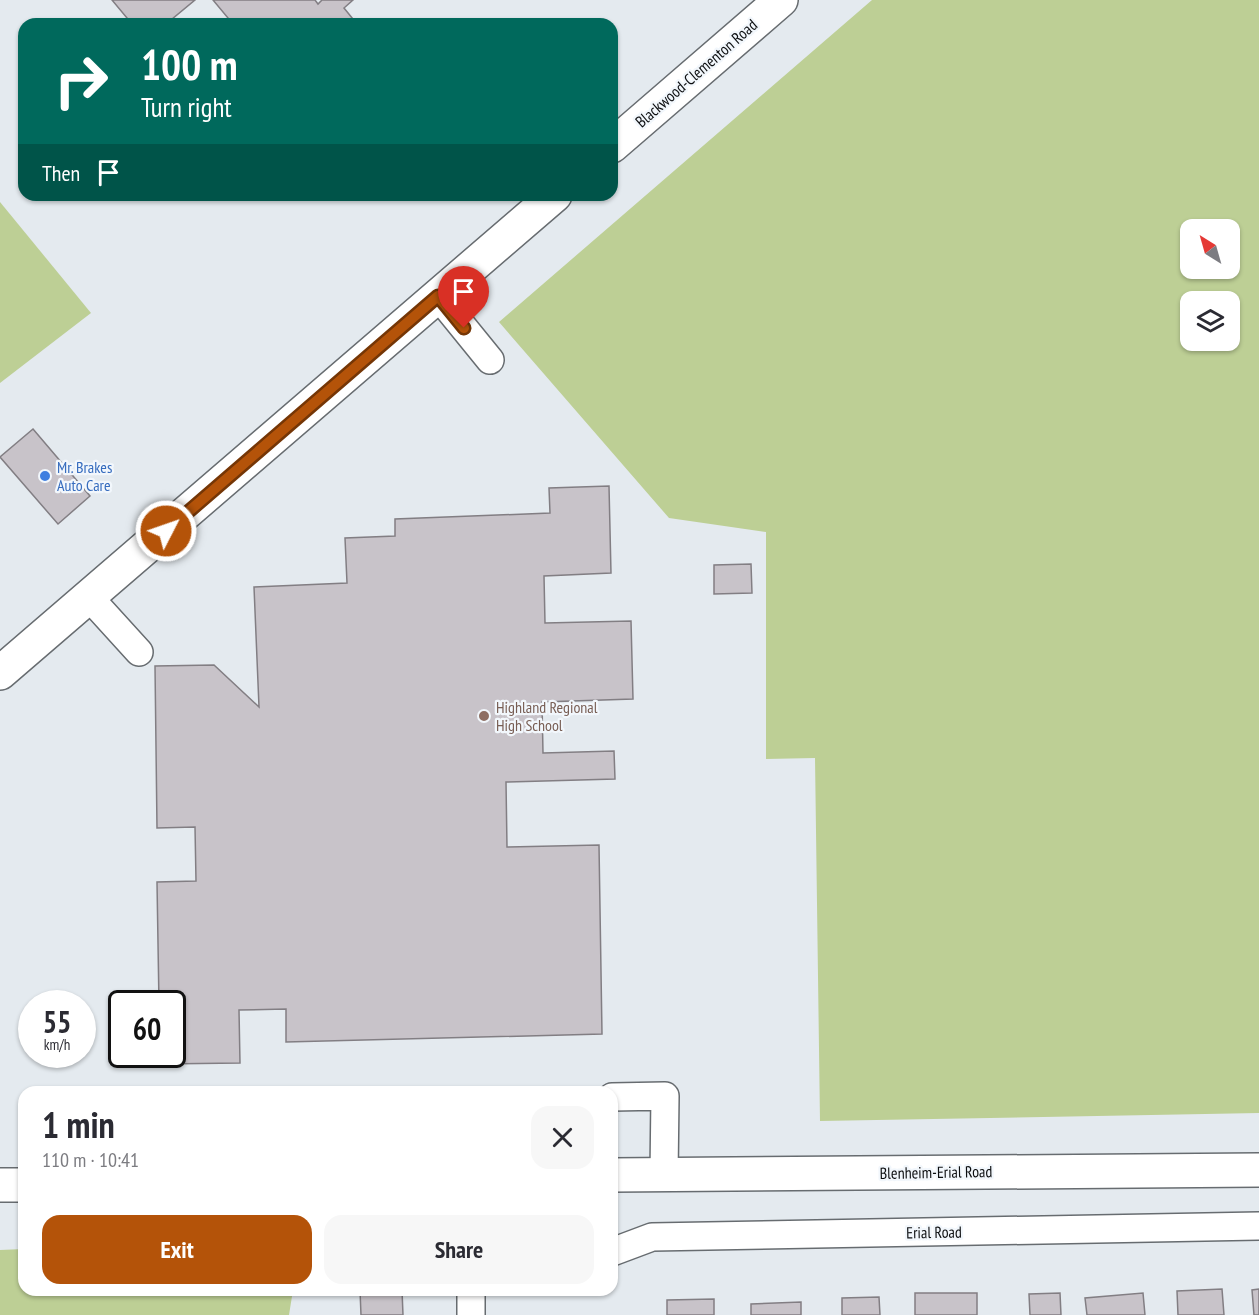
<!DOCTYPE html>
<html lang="en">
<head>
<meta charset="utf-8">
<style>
  :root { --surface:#fff; --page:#f7f7f7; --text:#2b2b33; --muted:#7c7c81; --accent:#b45309 }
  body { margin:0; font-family:"PT Sans Narrow",sans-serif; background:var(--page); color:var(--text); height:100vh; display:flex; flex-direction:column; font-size:22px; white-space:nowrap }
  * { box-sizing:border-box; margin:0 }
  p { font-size:20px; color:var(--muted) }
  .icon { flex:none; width:33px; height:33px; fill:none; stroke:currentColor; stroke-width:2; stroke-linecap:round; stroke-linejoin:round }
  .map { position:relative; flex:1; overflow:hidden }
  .details { position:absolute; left:18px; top:1086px; width:600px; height:210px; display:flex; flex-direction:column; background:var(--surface); border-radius:18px; box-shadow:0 2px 4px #0004 }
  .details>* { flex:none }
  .banner { position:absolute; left:18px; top:18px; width:600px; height:183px; border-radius:18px; box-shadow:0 2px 4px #0004; background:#00695c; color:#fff; overflow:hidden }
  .needle { width:39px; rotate:323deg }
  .tools { position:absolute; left:1180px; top:219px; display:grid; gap:12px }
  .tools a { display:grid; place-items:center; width:60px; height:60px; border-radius:12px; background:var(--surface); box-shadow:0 2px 4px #0004; font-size:30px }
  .speed { position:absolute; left:18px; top:990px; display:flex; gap:12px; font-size:30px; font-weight:700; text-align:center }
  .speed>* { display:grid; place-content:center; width:78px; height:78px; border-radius:50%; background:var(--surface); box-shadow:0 2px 4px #0004; line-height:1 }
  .speed small { font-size:15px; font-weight:400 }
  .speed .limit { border:3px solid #111; border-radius:9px; background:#fff; color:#111 }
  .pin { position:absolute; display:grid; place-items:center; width:51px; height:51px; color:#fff; margin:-62px -26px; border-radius:50% 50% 50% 0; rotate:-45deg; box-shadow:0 0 6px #0007 }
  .pin .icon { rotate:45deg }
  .me { position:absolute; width:66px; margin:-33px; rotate:49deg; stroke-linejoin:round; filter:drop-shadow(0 0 4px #0008) }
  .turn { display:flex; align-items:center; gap:21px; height:126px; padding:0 24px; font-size:27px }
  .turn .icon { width:78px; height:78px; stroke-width:2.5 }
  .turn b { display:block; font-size:42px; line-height:51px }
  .then { display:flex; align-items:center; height:57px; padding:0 24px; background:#0003; gap:12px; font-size:22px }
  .round { display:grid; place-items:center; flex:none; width:63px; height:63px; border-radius:18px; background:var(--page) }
  .overview { display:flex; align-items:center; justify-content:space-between; height:102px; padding:0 24px }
  h1 { font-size:36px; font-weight:600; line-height:45px }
  .action { display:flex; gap:12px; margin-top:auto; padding:12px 24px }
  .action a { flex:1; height:69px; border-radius:18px; background:var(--accent); color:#fff; font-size:24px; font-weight:600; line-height:69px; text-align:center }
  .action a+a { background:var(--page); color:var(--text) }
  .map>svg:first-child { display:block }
</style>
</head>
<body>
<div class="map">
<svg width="1259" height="1315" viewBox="0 0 1259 1315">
  <rect width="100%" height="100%" fill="#e4eaef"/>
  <g fill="#bdcf95" fill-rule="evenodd">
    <path d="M872,0h387v1113l-439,8 -5,-363 -49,1v-227l-97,-14 -170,-196zM1191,230h39v38h-39zM1191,302h39v38h-39z"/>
    <path d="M0,202l91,111 -91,70z"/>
    <path d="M24,1249v41h269l-4,25h-289v-65z"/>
  </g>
  <g fill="#c8c3c9" stroke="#827e83" stroke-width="1.5">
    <path d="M112,0h83l-29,24h-34z"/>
    <path d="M213,0h102l3,4 4,-4h31l-9,8 13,16h-124z"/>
    <path d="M33,429l57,67 -32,28 -58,-67z"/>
    <path d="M609,486l2,87 -67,3 1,47 86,-2 2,78 -91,3 1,51 71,-2 1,28 -109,3 1,65 92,-2 3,189 -316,8v-33l-47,1 1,53 -80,1v-10h12v-50h-13l-2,-122 39,-1 -1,-54 -38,1 -2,-162 59,-1 45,42 -5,-120 93,-4 -2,-45 50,-2v-17l155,-6 -1,-25z"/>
    <path d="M751,564l1,29 -38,1v-29z"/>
    <path d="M1222,1289l2,26h-46l-1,-24z"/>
    <path d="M1259,1289v26h-5l-2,-25z"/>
    <path d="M360,1290h42l1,25h-42z"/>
    <rect x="915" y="1293" width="62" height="22"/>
    <path d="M1060,1293l1,22h-31l-1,-21z"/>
    <path d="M1143,1293l2,22h-58l-2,-17z"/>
    <path d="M879,1297l1,18h-38v-17z"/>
    <path d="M714,1299v16h-47v-15z"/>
    <path d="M801,1302v13h-50v-11z"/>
  </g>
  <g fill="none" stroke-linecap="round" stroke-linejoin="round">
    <defs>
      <g id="minor">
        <path d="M438,296l52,64"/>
        <path d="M89,597l50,55"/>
        <path d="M612,1097l53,-1 -1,79"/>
        <path d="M612,1252l40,-15 607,-11"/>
        <path d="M471,1315v-25"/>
      </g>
      <g id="major">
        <path d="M612,146l169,-146"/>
        <path d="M0,673l555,-478"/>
        <path d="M612,1175l647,-5"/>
        <path d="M0,1185h24"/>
      </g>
    </defs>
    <use href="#minor" stroke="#676c70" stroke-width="30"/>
    <use href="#major" stroke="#676c70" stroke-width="36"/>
    <use href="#minor" stroke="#fff" stroke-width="27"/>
    <use href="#major" stroke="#fff" stroke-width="33"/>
  </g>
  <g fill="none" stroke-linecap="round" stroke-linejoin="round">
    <defs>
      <path id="route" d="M166,531l272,-235 26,32"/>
    </defs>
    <use href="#route" stroke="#753606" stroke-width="15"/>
    <use href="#route" stroke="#b45309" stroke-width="10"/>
  </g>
  <circle fill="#3f7fe0" stroke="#f2f7fc" stroke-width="2" cx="45" cy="476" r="6"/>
  <circle fill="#8d6e63" stroke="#f2f7fc" stroke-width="2" cx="484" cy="716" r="6"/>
  <g text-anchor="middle" stroke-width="4.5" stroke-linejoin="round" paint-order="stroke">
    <g font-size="16" fill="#0b0d0f" stroke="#f2f7fc">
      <text transform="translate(696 73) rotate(-41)" y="6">Blackwood-Clementon Road</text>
      <text transform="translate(936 1172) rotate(-1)" y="6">Blenheim-Erial Road</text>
      <text transform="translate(934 1232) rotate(-1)" y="6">Erial Road</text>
    </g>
    <g font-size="16" fill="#366cbe" stroke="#f2f7fc" text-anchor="start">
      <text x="57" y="473">Mr. Brakes<tspan x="57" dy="18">Auto Care</tspan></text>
    </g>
    <g font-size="16" fill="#785e54" stroke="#f2f7fc" text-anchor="start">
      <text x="496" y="713">Highland Regional<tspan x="496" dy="18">High School</tspan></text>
    </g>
  </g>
</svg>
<div class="tools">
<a><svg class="needle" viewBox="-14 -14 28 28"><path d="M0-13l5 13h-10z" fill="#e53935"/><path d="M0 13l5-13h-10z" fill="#7c7c81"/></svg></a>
<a><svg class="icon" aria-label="layers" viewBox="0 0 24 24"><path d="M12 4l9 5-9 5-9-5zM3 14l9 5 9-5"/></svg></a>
</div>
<div class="speed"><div>55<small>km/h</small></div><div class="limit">60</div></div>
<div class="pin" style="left:464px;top:328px;background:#d93025"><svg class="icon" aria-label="arrive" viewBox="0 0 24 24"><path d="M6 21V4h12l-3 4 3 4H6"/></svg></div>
<svg class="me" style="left:166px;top:531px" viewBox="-20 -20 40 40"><circle r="17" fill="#b45309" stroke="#fff" stroke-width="3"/><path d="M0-11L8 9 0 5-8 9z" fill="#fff"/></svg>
<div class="banner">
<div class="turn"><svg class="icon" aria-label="right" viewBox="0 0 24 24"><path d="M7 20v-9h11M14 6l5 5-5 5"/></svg><div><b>100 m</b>Turn right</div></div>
<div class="then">Then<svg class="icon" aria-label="arrive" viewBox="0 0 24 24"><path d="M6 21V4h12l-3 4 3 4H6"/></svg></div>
</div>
<section class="details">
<div class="overview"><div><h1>1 min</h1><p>110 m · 10:41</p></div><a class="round"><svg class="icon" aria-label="close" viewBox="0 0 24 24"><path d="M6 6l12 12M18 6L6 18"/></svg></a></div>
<div class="action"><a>Exit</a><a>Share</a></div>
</section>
</div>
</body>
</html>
